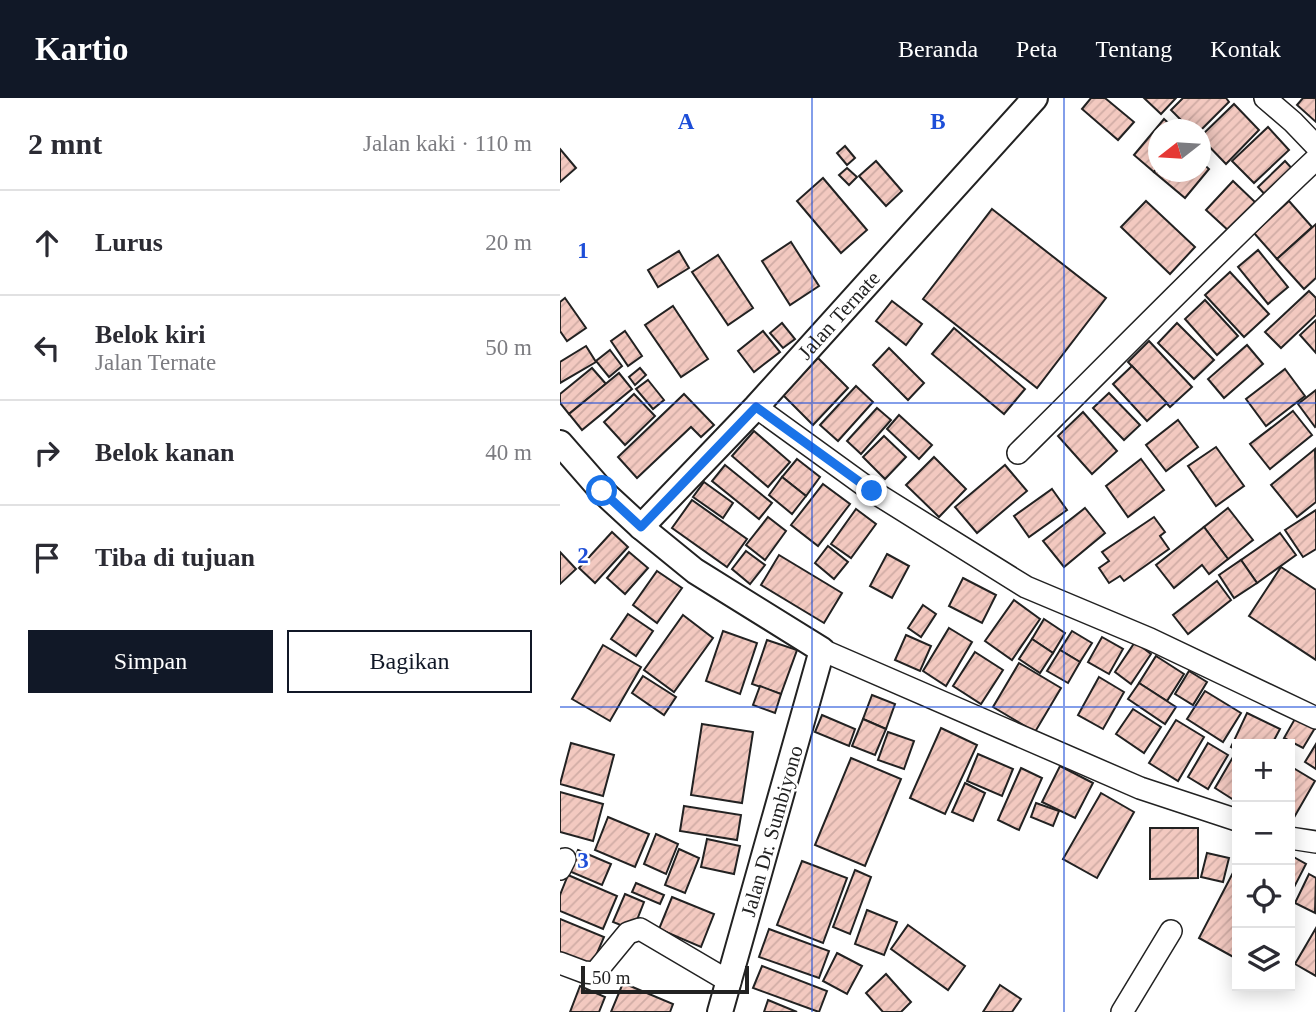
<!DOCTYPE html>
<html lang="id">
<head>
<meta charset="utf-8">
<style>
  :root { --surface:#fff; --page:#f7f7f7; --text:#2b2b33; --muted:#7c7c81; --line:#e1e1e2; --accent:#111827 }
  body { margin:0; font-family:Georgia,serif; background:var(--page); color:var(--text) }
  .controls { position:absolute; right:21px; bottom:21px; display:grid; overflow:hidden; border-radius:0px; box-shadow:0 4px 18px #0003 }
  .controls button { width:63px; height:63px; display:grid; place-items:center; padding:0; border:0; border-bottom:2px solid var(--line); background:var(--surface); color:var(--text); font:35px sans-serif }
  .compass { position:absolute; left:588px; top:21px; width:63px; height:63px; border-radius:50%; background:var(--surface); box-shadow:0 4px 18px #0003; rotate:253deg }
  .scale { position:absolute; left:21px; bottom:18px; width:168px; box-sizing:border-box; padding-left:7px; border:4px solid #222; border-top:0; font-size:19px; line-height:24px; white-space:nowrap; color:#222; -webkit-text-stroke:5px #fff; paint-order:stroke }
  .stop { position:absolute; width:21px; height:21px; margin:-16px; border:5px solid #1a73e8; border-radius:50%; background:#fff }
  .stop.end { background:#1a73e8; border-color:#fff; box-shadow:0 2px 7px #0008 }
  .list { margin:0; padding:0; list-style:none }
  h2 { display:flex; justify-content:space-between; align-items:center; height:91px; margin:0; padding:0 28px; font-size:30px }
  h2 small { font-size:23px; font-weight:400; color:var(--muted) }
  .list li { display:grid; grid-template-columns:46px 1fr auto; gap:21px; align-items:center; box-sizing:border-box; height:105px; padding:0 28px; border-top:2px solid var(--line) }
  .list b { display:block; font-size:26px; white-space:nowrap }
  .list p { margin:0; font-size:23px; white-space:nowrap; color:var(--muted) }
  .list em { font-size:23px; font-style:normal; color:var(--muted) }
  .actions { display:flex; gap:14px; padding:21px 28px }
  .actions a { flex:1; padding:16px 0; border:2px solid var(--accent); border-radius:0px; text-align:center; font-size:24px; color:var(--accent) }
  .actions .main { background:var(--accent); color:#fff }
  .icon { flex:none; width:38px; height:38px; fill:none; stroke:currentColor; stroke-width:2; stroke-linecap:round; stroke-linejoin:round }
  .map { position:relative; flex:none; width:756px; height:914px; overflow:hidden }
  header { display:flex; align-items:center; gap:42px; box-sizing:border-box; height:98px; padding:0 35px; background:var(--accent); color:#fff }
  header strong { font-size:33px }
  nav { display:flex; gap:38px; margin-inline-start:auto; font-size:24px }
  main { display:flex }
  aside { flex:1; background:var(--surface) }
  .map>svg:first-child { display:block }
</style>
</head>
<body>
<header>
<strong>Kartio</strong>
<nav><a>Beranda</a><a>Peta</a><a>Tentang</a><a>Kontak</a></nav>
</header>
<main>
<aside>
<h2>2 mnt<small>Jalan kaki · 110 m</small></h2>
<ul class="list">
<li><svg class="icon" aria-label="ahead" viewBox="0 0 24 24"><path d="M12 20V5M6 11l6-6 6 6"/></svg><div><b>Lurus</b></div><em>20 m</em></li>
<li><svg class="icon" aria-label="left" viewBox="0 0 24 24"><path d="M17 20v-9H6M10 6l-5 5 5 5"/></svg><div><b>Belok kiri</b><p>Jalan Ternate</p></div><em>50 m</em></li>
<li><svg class="icon" aria-label="right" viewBox="0 0 24 24"><path d="M7 20v-9h11M14 6l5 5-5 5"/></svg><div><b>Belok kanan</b></div><em>40 m</em></li>
<li><svg class="icon" aria-label="arrive" viewBox="0 0 24 24"><path d="M6 21V4h12l-3 4 3 4H6"/></svg><div><b>Tiba di tujuan</b></div></li>
</ul>
<div class="actions"><a class="main">Simpan</a><a>Bagikan</a></div>
</aside>
<div class="map">
<svg width="756" height="914" viewBox="0 0 756 914">
  <defs>
    <pattern id="building-hatch" width="6" height="6" patternUnits="userSpaceOnUse" patternTransform="scale(1.75)"><rect width="6" height="6" fill="#f3c9c0"/><path d="M-1 1l2-2M0 6l6-6M5 7l2-2" fill="none" stroke="#d0aca5"/></pattern>
  </defs>
  <rect width="100%" height="100%" fill="#fff"/>
  <g fill="url(#building-hatch)" stroke="#222" stroke-width="2">
    <path d="M 531,0 L 545,0 L 574,24 L 558,42 L 522,11 Z"/>
    <path d="M 584,0 L 616,0 L 601,16 Z"/>
    <path d="M 623,0 L 666,0 L 669,4 L 640,33 L 631,32 L 611,12 Z"/>
    <path d="M 743,0 L 756,0 L 756,24 L 737,7 Z"/>
    <path d="M 674,6 L 699,32 L 666,66 L 640,39 Z"/>
    <path d="M 604,21 L 616,32 L 598,32 L 598,69 L 594,74 L 574,57 Z"/>
    <path d="M 708,29 L 729,52 L 694,85 L 672,63 Z"/>
    <path d="M 285,48 L 295,60 L 287,67 L 277,55 Z"/>
    <path d="M 0,51 L 16,70 L 0,84 Z"/>
    <path d="M 316,63 L 342,93 L 326,108 L 299,78 Z"/>
    <path d="M 640,63 L 649,71 L 625,100 L 594,74 L 598,69 L 598,74 L 640,74 Z"/>
    <path d="M 725,63 L 736,75 L 709,101 L 698,89 Z"/>
    <path d="M 287,70 L 297,79 L 289,87 L 279,77 Z"/>
    <path d="M 263,80 L 307,132 L 281,155 L 237,103 Z"/>
    <path d="M 673,83 L 696,105 L 670,134 L 646,112 Z"/>
    <path d="M 586,103 L 635,149 L 610,176 L 561,129 Z"/>
    <path d="M 729,103 L 752,129 L 717,161 L 694,135 Z"/>
    <path d="M 432,111 L 546,200 L 477,290 L 363,201 Z"/>
    <path d="M 756,126 L 756,180 L 744,191 L 717,161 Z"/>
    <path d="M 231,144 L 259,188 L 230,207 L 202,163 Z"/>
    <path d="M 698,152 L 728,189 L 708,206 L 678,169 Z"/>
    <path d="M 119,153 L 129,170 L 98,189 L 88,172 Z"/>
    <path d="M 158,157 L 193,210 L 168,227 L 132,174 Z"/>
    <path d="M 670,174 L 709,216 L 684,239 L 645,197 Z"/>
    <path d="M 749,193 L 756,200 L 756,217 L 721,250 L 705,234 Z"/>
    <path d="M 5,200 L 26,230 L 7,243 L 0,233 L 0,204 Z"/>
    <path d="M 645,202 L 678,238 L 657,257 L 625,221 Z"/>
    <path d="M 332,203 L 362,226 L 346,247 L 316,223 Z"/>
    <path d="M 113,208 L 148,261 L 121,279 L 85,227 Z"/>
    <path d="M 756,222 L 756,255 L 740,237 Z"/>
    <path d="M 222,225 L 235,241 L 223,250 L 210,235 Z"/>
    <path d="M 617,225 L 654,262 L 634,281 L 598,245 Z"/>
    <path d="M 394,230 L 465,291 L 444,316 L 372,256 Z"/>
    <path d="M 65,233 L 82,258 L 68,268 L 51,243 Z"/>
    <path d="M 203,233 L 220,254 L 194,274 L 178,253 Z"/>
    <path d="M 589,243 L 632,289 L 610,309 L 568,264 Z"/>
    <path d="M 687,247 L 703,266 L 664,300 L 648,281 Z"/>
    <path d="M 26,248 L 36,264 L 0,285 L 0,264 Z"/>
    <path d="M 329,250 L 364,285 L 348,302 L 313,267 Z"/>
    <path d="M 50,252 L 62,268 L 49,279 L 36,263 Z"/>
    <path d="M 258,260 L 288,290 L 253,327 L 223,297 Z"/>
    <path d="M 572,268 L 607,305 L 587,323 L 553,286 Z"/>
    <path d="M 32,270 L 46,286 L 9,316 L 0,305 L 0,296 Z"/>
    <path d="M 80,270 L 86,277 L 75,287 L 69,279 Z"/>
    <path d="M 725,271 L 745,298 L 706,328 L 686,301 Z"/>
    <path d="M 59,275 L 72,291 L 22,332 L 9,316 Z"/>
    <path d="M 88,282 L 104,302 L 93,311 L 76,291 Z"/>
    <path d="M 296,288 L 313,304 L 278,343 L 260,327 Z"/>
    <path d="M 756,292 L 756,328 L 755,329 L 738,306 Z"/>
    <path d="M 549,295 L 580,327 L 564,342 L 533,310 Z"/>
    <path d="M 74,296 L 95,318 L 65,347 L 44,324 Z"/>
    <path d="M 124,296 L 154,327 L 141,339 L 131,329 L 77,380 L 58,359 Z"/>
    <path d="M 317,310 L 331,322 L 301,356 L 287,343 Z"/>
    <path d="M 733,313 L 752,337 L 710,371 L 690,346 Z"/>
    <path d="M 523,314 L 557,353 L 532,376 L 498,338 Z"/>
    <path d="M 339,317 L 372,347 L 359,361 L 327,331 Z"/>
    <path d="M 618,322 L 638,349 L 606,373 L 586,347 Z"/>
    <path d="M 194,333 L 230,364 L 208,389 L 172,358 Z"/>
    <path d="M 324,338 L 346,359 L 325,381 L 303,359 Z"/>
    <path d="M 656,349 L 684,388 L 656,408 L 628,368 Z"/>
    <path d="M 755,351 L 756,404 L 737,419 L 711,387 Z"/>
    <path d="M 374,359 L 406,391 L 379,419 L 346,387 Z"/>
    <path d="M 237,361 L 260,379 L 246,398 L 222,379 Z"/>
    <path d="M 581,361 L 604,392 L 568,419 L 546,388 Z"/>
    <path d="M 165,367 L 212,405 L 199,421 L 152,383 Z"/>
    <path d="M 445,367 L 467,393 L 417,435 L 395,409 Z"/>
    <path d="M 222,379 L 246,398 L 232,416 L 209,397 Z"/>
    <path d="M 144,384 L 173,405 L 163,420 L 133,399 Z"/>
    <path d="M 263,386 L 290,406 L 258,448 L 231,427 Z"/>
    <path d="M 492,391 L 507,412 L 469,439 L 454,418 Z"/>
    <path d="M 132,402 L 187,441 L 167,469 L 112,430 Z"/>
    <path d="M 525,410 L 545,435 L 504,469 L 483,443 Z"/>
    <path d="M 668,410 L 693,442 L 668,461 L 644,429 Z"/>
    <path d="M 296,411 L 316,426 L 291,460 L 271,446 Z"/>
    <path d="M 756,412 L 756,451 L 743,459 L 725,432 Z"/>
    <path d="M 208,419 L 226,433 L 205,462 L 186,447 Z"/>
    <path d="M 594,419 L 605,434 L 600,438 L 609,451 L 564,483 L 560,478 L 549,485 L 539,470 L 549,463 L 542,454 Z"/>
    <path d="M 644,429 L 668,461 L 649,476 L 642,467 L 614,490 L 596,467 Z"/>
    <path d="M 52,434 L 68,449 L 35,485 L 19,470 Z"/>
    <path d="M 720,435 L 736,457 L 697,485 L 681,462 Z"/>
    <path d="M 268,448 L 288,464 L 274,481 L 255,465 Z"/>
    <path d="M 186,453 L 205,467 L 190,486 L 172,471 Z"/>
    <path d="M 0,454 L 16,471 L 0,486 Z"/>
    <path d="M 69,454 L 88,470 L 65,496 L 47,480 Z"/>
    <path d="M 327,456 L 349,468 L 332,500 L 310,488 Z"/>
    <path d="M 219,457 L 282,495 L 264,525 L 201,487 Z"/>
    <path d="M 681,462 L 697,485 L 674,500 L 659,477 Z"/>
    <path d="M 721,469 L 756,492 L 756,562 L 689,518 Z"/>
    <path d="M 97,473 L 122,490 L 97,525 L 73,507 Z"/>
    <path d="M 403,480 L 436,497 L 422,525 L 389,508 Z"/>
    <path d="M 657,483 L 671,502 L 628,536 L 613,517 Z"/>
    <path d="M 454,502 L 480,521 L 452,562 L 425,543 Z"/>
    <path d="M 363,507 L 376,516 L 361,539 L 348,530 Z"/>
    <path d="M 68,516 L 93,533 L 76,558 L 51,541 Z"/>
    <path d="M 123,517 L 153,540 L 114,594 L 84,572 Z"/>
    <path d="M 484,521 L 505,535 L 493,555 L 472,541 Z"/>
    <path d="M 389,530 L 412,544 L 386,588 L 363,573 Z"/>
    <path d="M 163,533 L 197,545 L 180,596 L 146,583 Z"/>
    <path d="M 512,533 L 532,545 L 520,564 L 500,552 Z"/>
    <path d="M 346,537 L 371,548 L 360,573 L 335,562 Z"/>
    <path d="M 542,539 L 563,551 L 549,576 L 528,564 Z"/>
    <path d="M 472,541 L 493,555 L 480,575 L 459,561 Z"/>
    <path d="M 207,542 L 237,552 L 221,596 L 192,586 Z"/>
    <path d="M 575,544 L 591,556 L 571,586 L 555,574 Z"/>
    <path d="M 43,547 L 81,569 L 50,623 L 12,601 Z"/>
    <path d="M 500,552 L 520,564 L 508,585 L 487,573 Z"/>
    <path d="M 415,554 L 443,572 L 421,606 L 393,588 Z"/>
    <path d="M 596,558 L 624,576 L 607,603 L 579,585 Z"/>
    <path d="M 459,565 L 501,590 L 475,634 L 433,609 Z"/>
    <path d="M 629,573 L 647,584 L 633,607 L 615,596 Z"/>
    <path d="M 83,578 L 116,599 L 104,617 L 72,595 Z"/>
    <path d="M 539,579 L 564,594 L 543,631 L 518,617 Z"/>
    <path d="M 579,585 L 616,609 L 605,626 L 568,601 Z"/>
    <path d="M 200,588 L 221,596 L 215,615 L 193,607 Z"/>
    <path d="M 645,593 L 681,615 L 663,644 L 627,621 Z"/>
    <path d="M 312,597 L 335,606 L 326,631 L 303,621 Z"/>
    <path d="M 573,611 L 601,629 L 584,655 L 556,636 Z"/>
    <path d="M 687,615 L 720,631 L 712,646 L 677,646 L 677,652 L 671,649 Z"/>
    <path d="M 262,617 L 295,631 L 289,648 L 255,634 Z"/>
    <path d="M 736,619 L 755,630 L 743,650 L 724,640 Z"/>
    <path d="M 303,621 L 326,631 L 315,657 L 292,648 Z"/>
    <path d="M 616,622 L 644,639 L 618,683 L 589,665 Z"/>
    <path d="M 142,626 L 193,634 L 182,705 L 131,697 Z"/>
    <path d="M 381,630 L 417,647 L 385,716 L 350,700 Z"/>
    <path d="M 328,634 L 354,643 L 344,671 L 318,662 Z"/>
    <path d="M 11,645 L 54,657 L 43,698 L 0,686 Z"/>
    <path d="M 648,645 L 668,657 L 648,691 L 628,679 Z"/>
    <path d="M 756,646 L 756,671 L 745,664 Z"/>
    <path d="M 418,656 L 453,671 L 442,698 L 407,683 Z"/>
    <path d="M 673,659 L 677,661 L 677,704 L 655,690 Z"/>
    <path d="M 291,660 L 341,681 L 305,768 L 255,747 Z"/>
    <path d="M 500,668 L 533,685 L 515,720 L 482,704 Z"/>
    <path d="M 730,668 L 755,683 L 732,723 L 730,722 Z"/>
    <path d="M 461,670 L 482,680 L 459,732 L 438,722 Z"/>
    <path d="M 405,685 L 425,695 L 413,723 L 392,714 Z"/>
    <path d="M 0,694 L 43,706 L 33,743 L 0,734 Z"/>
    <path d="M 541,695 L 574,714 L 537,780 L 503,761 Z"/>
    <path d="M 476,705 L 499,713 L 493,728 L 471,719 Z"/>
    <path d="M 124,708 L 181,717 L 177,742 L 120,733 Z"/>
    <path d="M 48,719 L 89,736 L 75,769 L 35,752 Z"/>
    <path d="M 590,730 L 638,730 L 638,780 L 590,781 Z"/>
    <path d="M 96,736 L 118,746 L 106,776 L 84,766 Z"/>
    <path d="M 147,741 L 180,748 L 174,776 L 141,769 Z"/>
    <path d="M 119,751 L 139,760 L 125,795 L 105,787 Z"/>
    <path d="M 18,752 L 51,766 L 42,787 L 9,773 Z"/>
    <path d="M 647,755 L 669,760 L 663,784 L 641,779 Z"/>
    <path d="M 730,757 L 746,766 L 730,797 Z"/>
    <path d="M 242,763 L 287,780 L 263,845 L 217,827 Z"/>
    <path d="M 677,767 L 677,861 L 639,840 Z"/>
    <path d="M 295,772 L 311,779 L 290,836 L 273,829 Z"/>
    <path d="M 749,776 L 756,780 L 755,815 L 735,805 Z"/>
    <path d="M 8,777 L 57,798 L 43,831 L 0,813 L 0,797 Z"/>
    <path d="M 76,785 L 104,797 L 100,806 L 72,794 Z"/>
    <path d="M 65,796 L 84,804 L 73,832 L 53,824 Z"/>
    <path d="M 112,799 L 154,816 L 141,849 L 99,831 Z"/>
    <path d="M 307,812 L 337,824 L 324,857 L 295,846 Z"/>
    <path d="M 0,821 L 44,839 L 32,867 L 0,854 Z"/>
    <path d="M 348,827 L 405,868 L 388,892 L 331,851 Z"/>
    <path d="M 756,830 L 756,878 L 735,866 Z"/>
    <path d="M 209,831 L 269,853 L 259,880 L 199,859 Z"/>
    <path d="M 277,855 L 302,868 L 287,896 L 263,883 Z"/>
    <path d="M 202,868 L 267,893 L 259,914 L 193,890 Z"/>
    <path d="M 326,876 L 351,904 L 341,914 L 323,914 L 306,895 Z"/>
    <path d="M 63,885 L 113,906 L 110,914 L 51,914 Z"/>
    <path d="M 440,887 L 461,901 L 452,914 L 423,914 Z"/>
    <path d="M 20,888 L 45,899 L 39,914 L 10,914 Z"/>
    <path d="M 208,902 L 237,914 L 204,914 Z"/>
  </g>
  <g fill="none" stroke-linecap="round" stroke-linejoin="round">
    <g stroke="#222" stroke-width="24">
      <g id="minor">
        <path d="M 705,0 L 733,24 L 756,48"/>
        <path d="M 196,309 L 312,393 L 466,489 L 590,541 L 756,620"/>
        <path d="M 458,355 C 557,257 654,157 756,61"/>
        <path d="M 262,552 L 580,690 L 677,722"/>
        <path d="M 730,740 L 756,744"/>
        <path d="M 0,771 L 5,761"/>
        <path d="M 0,865 L 24,874 L 35,875 L 68,835 L 80,831 L 170,884"/>
        <path d="M 562,914 L 611,833"/>
      </g>
    </g>
    <g stroke="#222" stroke-width="28">
      <g id="tertiary">
        <path d="M 0,345 L 42,393 L 81,429 L 135,473 L 262,552 L 160,914"/>
        <path id="s1" d="M 81,429 L 196,309 L 475,0"/>
      </g>
    </g>
    <use href="#minor" stroke="#fff" stroke-width="21"/>
    <use href="#tertiary" stroke="#fff" stroke-width="24"/>
  </g>
  <g fill="none" stroke-linecap="round" stroke-linejoin="round">
    <path stroke="#1a73e8" stroke-width="9" d="M 42,393 L 81,429 L 196,309 L 312,393"/>
  </g>
  <path fill="none" stroke="#1d4ed8" stroke-width="2" stroke-opacity="0.55" d="M 252,0 L 252,914M 504,0 L 504,914M 0,305 L 756,305M 0,609 L 756,609"/>
  <g text-anchor="middle" dominant-baseline="central" stroke-width="5" stroke-linejoin="round" paint-order="stroke">
    <g font-size="21" fill="#222" stroke="#fff">
      <text stroke="none"><textPath href="#s1" startOffset="290">Jalan Ternate</textPath></text>
      <text transform="translate(212 733) rotate(-74)">Jalan Dr. Sumbiyono</text>
    </g>
  </g>
  <g font-size="23" text-anchor="middle" font-weight="bold" fill="#1d4ed8" stroke="#fff" stroke-width="5" stroke-linejoin="round" paint-order="stroke">
    <text x="126" y="31">A</text>
    <text x="378" y="31">B</text>
    <text x="23" y="160">1</text>
    <text x="23" y="465">2</text>
    <text x="23" y="770">3</text>
  </g>
</svg>
<div class="controls">
<button>+</button>
<button>−</button>
<button><svg class="icon" aria-label="locate" viewBox="0 0 24 24"><circle cx="12" cy="12" r="6"/><path d="M12 2v4M12 18v4M2 12h4M18 12h4"/></svg></button>
<button><svg class="icon" aria-label="layers" viewBox="0 0 24 24"><path d="M12 4l9 5-9 5-9-5zM3 14l9 5 9-5"/></svg></button>
</div>
<svg class="compass" viewBox="-18 -18 36 36"><path d="M0-13l5 13h-10z" fill="#e53935"/><path d="M0 13l5-13h-10z" fill="#7c7c81"/></svg>
<div class="scale">50 m</div>
<div class="stop" style="left:42px;top:393px"></div>
<div class="stop end" style="left:312px;top:393px"></div>
</div>
</main>
</body>
</html>
